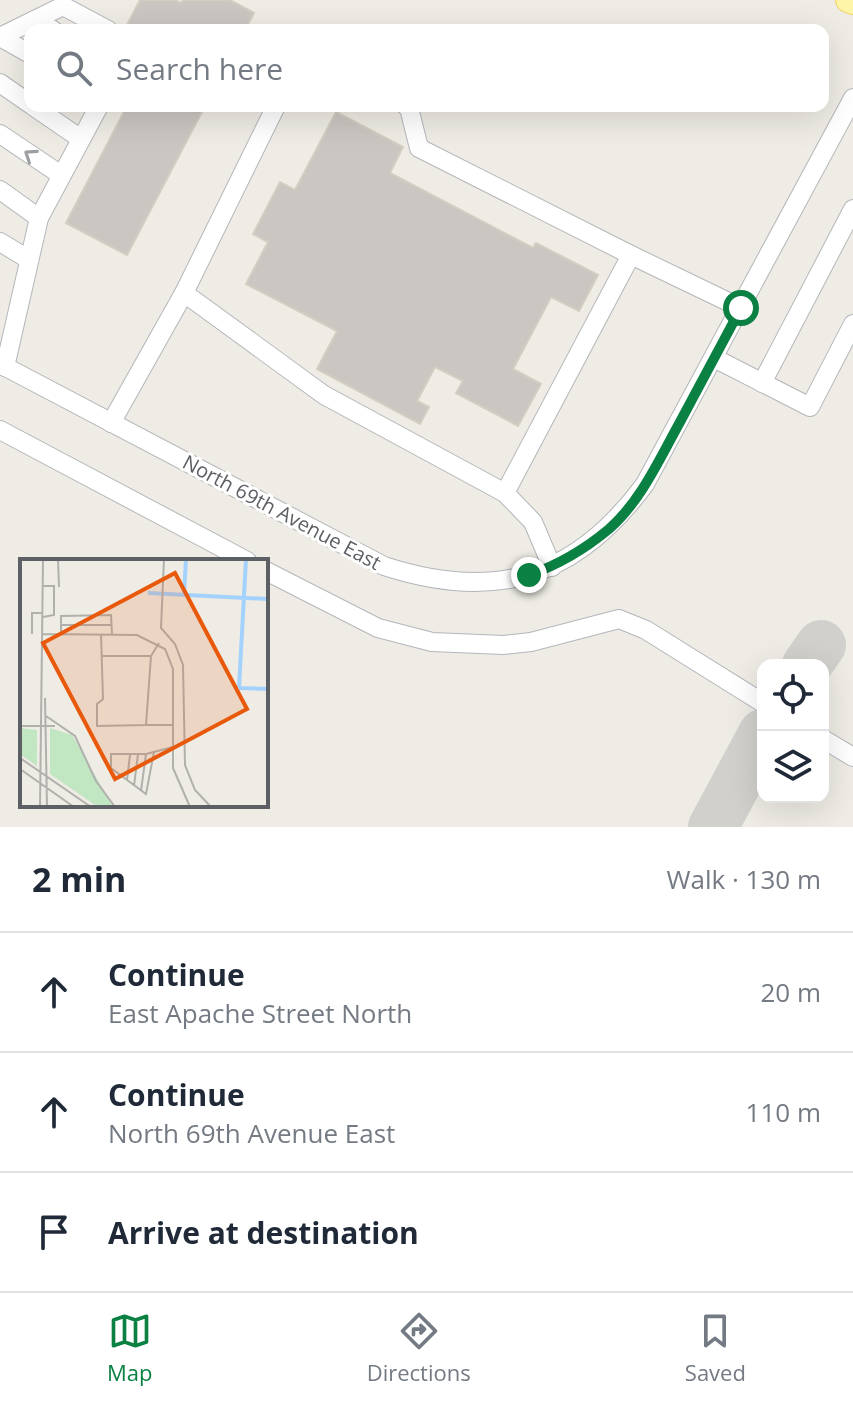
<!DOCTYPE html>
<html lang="en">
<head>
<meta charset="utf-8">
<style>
  :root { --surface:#fff; --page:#f6f6f7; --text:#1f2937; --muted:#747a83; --line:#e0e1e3; --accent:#0b8043 }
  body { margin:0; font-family:"Open Sans",sans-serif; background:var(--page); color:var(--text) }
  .controls { position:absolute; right:24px; bottom:24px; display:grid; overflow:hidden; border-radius:16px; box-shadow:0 8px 32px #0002 }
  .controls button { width:72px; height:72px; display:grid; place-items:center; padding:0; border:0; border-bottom:2px solid var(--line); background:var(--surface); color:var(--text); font:40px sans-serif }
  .stop { position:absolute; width:24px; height:24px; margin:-18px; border:6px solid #0b8043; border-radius:50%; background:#fff }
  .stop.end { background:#0b8043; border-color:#fff; box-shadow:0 2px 8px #0008 }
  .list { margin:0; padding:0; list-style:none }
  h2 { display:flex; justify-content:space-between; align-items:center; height:104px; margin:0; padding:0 32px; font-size:34px }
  h2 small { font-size:26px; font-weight:400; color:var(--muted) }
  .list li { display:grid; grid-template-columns:52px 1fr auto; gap:24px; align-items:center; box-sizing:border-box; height:120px; padding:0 32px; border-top:2px solid var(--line) }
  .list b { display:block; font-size:30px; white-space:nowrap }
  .list p { margin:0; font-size:26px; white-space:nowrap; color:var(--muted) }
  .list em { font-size:26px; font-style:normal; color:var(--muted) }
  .icon { flex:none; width:44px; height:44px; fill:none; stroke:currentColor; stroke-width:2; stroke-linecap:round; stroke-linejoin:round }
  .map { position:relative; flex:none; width:853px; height:827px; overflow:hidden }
  .search { position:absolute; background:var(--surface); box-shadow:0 8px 32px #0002; left:24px; right:24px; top:24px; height:88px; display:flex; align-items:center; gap:20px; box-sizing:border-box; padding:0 28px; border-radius:16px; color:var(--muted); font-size:30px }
  .sheet { height:464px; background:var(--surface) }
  nav { display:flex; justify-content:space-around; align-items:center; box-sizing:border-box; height:112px; border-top:2px solid var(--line); background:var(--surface); font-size:22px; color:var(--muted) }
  nav a { display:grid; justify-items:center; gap:4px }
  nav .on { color:var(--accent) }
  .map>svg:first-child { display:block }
</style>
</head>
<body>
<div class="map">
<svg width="853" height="827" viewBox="0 0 853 827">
  <rect width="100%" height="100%" fill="#eeece4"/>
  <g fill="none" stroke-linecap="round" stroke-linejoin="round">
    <g stroke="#d1d0cc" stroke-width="50">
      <path d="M 807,665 L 821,645"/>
      <path d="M 713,827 L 763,734"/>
    </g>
  </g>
  <g fill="#cac6c1" stroke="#d3cec2" stroke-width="2">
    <path d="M 140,0 L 175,0 L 181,3 L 183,0 L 230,0 L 254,13 L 245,30 L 132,30 L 126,27 Z"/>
    <path d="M 127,106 L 205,106 L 127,255 L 66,223 Z"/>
    <path d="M 336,112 L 403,147 L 390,173 L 533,248 L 536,243 L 598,275 L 579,311 L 551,297 L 513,369 L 541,384 L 518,426 L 456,393 L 463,381 L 435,367 L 417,401 L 429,407 L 420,424 L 317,369 L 337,331 L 246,284 L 268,242 L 253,234 L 280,182 L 295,190 Z"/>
  </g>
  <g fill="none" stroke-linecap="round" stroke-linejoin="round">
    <g stroke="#b4b6bb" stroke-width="20">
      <g id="minor">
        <path d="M 35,20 L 53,30"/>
        <path d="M 0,37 L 63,6 L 108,30"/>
        <path d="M 0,37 L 30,54"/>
        <path d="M 0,83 L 30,104"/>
        <path d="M 33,106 L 81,139"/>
        <path d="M 276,106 L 184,293 L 324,395 L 505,493 L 533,522 L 552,567"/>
        <path d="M 406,106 L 409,108 L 419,148 L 631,255 L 741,308"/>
        <path d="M 0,134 L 61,175"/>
        <path d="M 0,190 L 39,218"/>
        <path d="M 0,242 L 28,259"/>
        <path d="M 714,358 L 810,407 L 853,324"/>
        <path d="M 0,364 L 384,566 C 495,602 575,579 645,484 L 853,98"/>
        <path d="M 5,367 L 39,218 L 99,106"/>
        <path d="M 762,383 L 853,209"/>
        <path d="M 111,423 L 184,293"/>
        <path d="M 0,430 L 247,561"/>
        <path d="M 505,493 L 631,255"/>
        <path d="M 266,571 L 378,628 L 432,642 L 503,645 L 531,642 L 619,619 L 646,630 L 763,703"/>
        <path d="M 823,739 L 853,757"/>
      </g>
    </g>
    <g stroke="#f0cf5b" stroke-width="26">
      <path id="major" d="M 848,0 L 853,2"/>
    </g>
    <use href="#minor" stroke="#fff" stroke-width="18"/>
    <use href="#major" stroke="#fef5a9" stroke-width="24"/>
  </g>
  <defs><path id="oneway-chevron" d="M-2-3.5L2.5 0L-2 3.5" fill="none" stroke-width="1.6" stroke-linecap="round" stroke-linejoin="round" transform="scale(2)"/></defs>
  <use stroke="#9d9fa2" href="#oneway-chevron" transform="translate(30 155) rotate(-146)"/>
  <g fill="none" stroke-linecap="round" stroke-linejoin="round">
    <path stroke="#0b8043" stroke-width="10" d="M 529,575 C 558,565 585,549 609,529 C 641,501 660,458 680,422 C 700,384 721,346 741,308"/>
  </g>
  <g text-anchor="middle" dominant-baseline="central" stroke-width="6" stroke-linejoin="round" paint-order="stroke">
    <g font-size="20" fill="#5c5f64" stroke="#fff">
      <text transform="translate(282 512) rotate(28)">North 69th Avenue East</text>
    </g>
  </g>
  <g transform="translate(20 559)">
    <rect width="248" height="248" fill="#eeece4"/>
    <path d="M 0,169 L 17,171 L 17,207 L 0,195 ZM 30,169 L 52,176 L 93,248 L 78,248 L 30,215 Z" fill="#c0e6c2"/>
    <path fill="none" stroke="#a4d2fe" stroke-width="4" d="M 128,34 L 248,40M 164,36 L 166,0M 219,129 L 248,130M 219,129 L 226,0"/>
    <path fill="none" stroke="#b0b0ad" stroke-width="2" d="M 38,0 L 39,28M 144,0 L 141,69 L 155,85 L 163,106 L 165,206 L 175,231 L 191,248M 23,58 L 34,56 L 34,27 L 23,27M 41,66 L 91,66M 12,75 L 12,54 L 23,54M 23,75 L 117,76 L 145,90 L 153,110 L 153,209 L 170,248M 41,75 L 41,57 L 91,56 L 92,75M 81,75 L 83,140 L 77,145 L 77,167 L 126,166 L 131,97 L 139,84M 82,97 L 131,97M 25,139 L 27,248M 26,157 L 55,177 L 76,222 L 95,248M 126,166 L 153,166M 0,167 L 35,167M 134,193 L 126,235 L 91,209 L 91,195 L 126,195 L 153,188M 0,199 L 71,248M 0,210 L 54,248M 107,221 L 110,196M 114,227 L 118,195M 121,232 L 126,195M 20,248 L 23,0"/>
    <path fill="#e8590c" fill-opacity="0.15" stroke="#e8590c" stroke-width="4" d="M 155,14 L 227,150 L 95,220 L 23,84 Z"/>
    <rect width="248" height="248" fill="none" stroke="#5c5f64" stroke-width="4"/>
  </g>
</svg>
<div class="controls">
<button><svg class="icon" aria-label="locate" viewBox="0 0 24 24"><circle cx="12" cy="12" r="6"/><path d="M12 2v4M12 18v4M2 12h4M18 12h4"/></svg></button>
<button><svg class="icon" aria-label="layers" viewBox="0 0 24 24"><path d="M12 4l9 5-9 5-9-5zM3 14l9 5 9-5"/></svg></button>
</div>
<div class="stop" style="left:741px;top:308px"></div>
<div class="stop end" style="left:529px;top:575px"></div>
<div class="search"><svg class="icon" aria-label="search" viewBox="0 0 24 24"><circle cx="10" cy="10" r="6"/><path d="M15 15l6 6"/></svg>Search here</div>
</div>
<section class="sheet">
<h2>2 min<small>Walk · 130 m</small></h2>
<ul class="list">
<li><svg class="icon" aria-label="ahead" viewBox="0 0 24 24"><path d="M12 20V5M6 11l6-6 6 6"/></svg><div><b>Continue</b><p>East Apache Street North</p></div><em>20 m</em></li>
<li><svg class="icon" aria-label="ahead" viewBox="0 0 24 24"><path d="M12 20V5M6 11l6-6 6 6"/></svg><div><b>Continue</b><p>North 69th Avenue East</p></div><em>110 m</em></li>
<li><svg class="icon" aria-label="arrive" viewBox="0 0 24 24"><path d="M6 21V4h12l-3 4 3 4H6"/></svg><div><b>Arrive at destination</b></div></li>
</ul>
</section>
<nav>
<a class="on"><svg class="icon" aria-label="map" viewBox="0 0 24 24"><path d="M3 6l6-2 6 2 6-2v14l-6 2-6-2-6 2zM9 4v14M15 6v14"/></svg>Map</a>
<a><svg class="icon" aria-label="directions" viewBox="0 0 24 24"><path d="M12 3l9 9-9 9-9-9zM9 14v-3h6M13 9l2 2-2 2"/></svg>Directions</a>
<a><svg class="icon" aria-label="saved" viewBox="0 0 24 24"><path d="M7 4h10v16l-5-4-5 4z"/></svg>Saved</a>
</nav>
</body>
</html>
